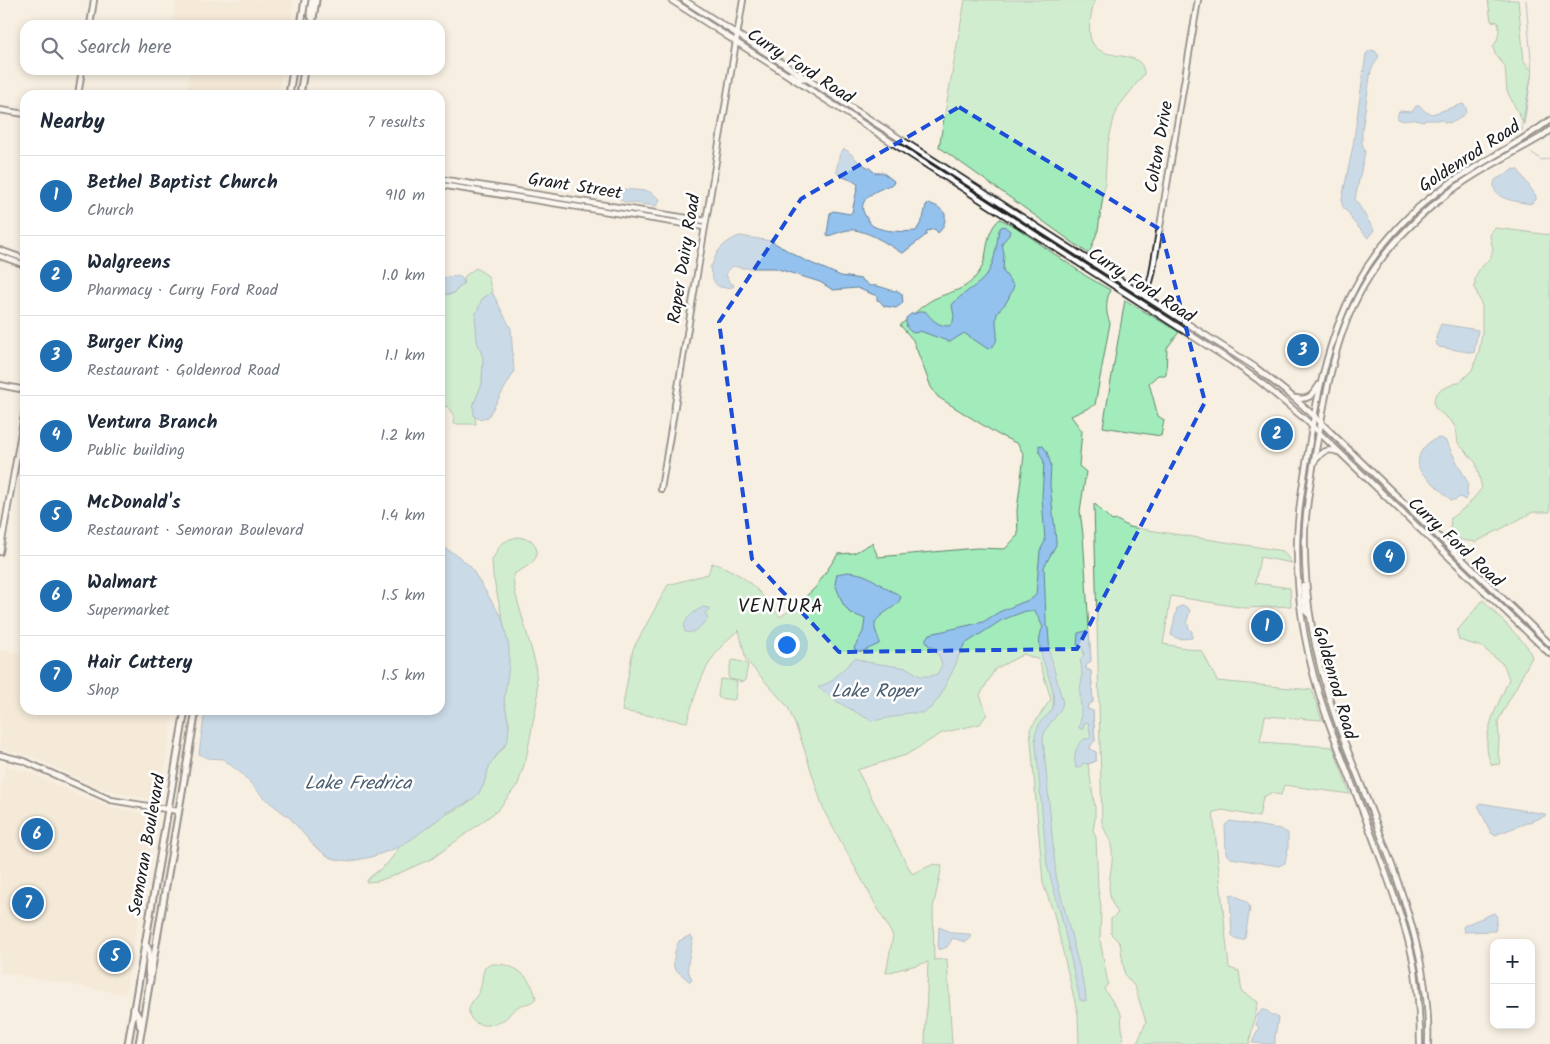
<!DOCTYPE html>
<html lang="en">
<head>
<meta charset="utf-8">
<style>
  :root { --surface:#fff; --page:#f2f2f3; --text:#1f2937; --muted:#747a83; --line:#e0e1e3; --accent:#1f6fb2 }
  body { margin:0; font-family:Kalam,sans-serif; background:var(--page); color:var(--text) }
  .controls { position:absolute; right:15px; bottom:15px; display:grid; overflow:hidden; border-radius:10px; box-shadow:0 2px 8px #0003 }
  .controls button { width:45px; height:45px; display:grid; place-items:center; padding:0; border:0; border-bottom:1px solid var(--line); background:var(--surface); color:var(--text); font:25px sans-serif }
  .you { position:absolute; left:786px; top:644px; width:18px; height:18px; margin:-12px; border:4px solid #fff; border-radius:50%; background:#1a73e8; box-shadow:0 0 0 8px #1a73e833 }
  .badge { display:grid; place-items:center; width:32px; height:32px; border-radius:50%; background:var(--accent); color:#fff; font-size:16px; font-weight:700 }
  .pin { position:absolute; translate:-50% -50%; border:2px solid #fff; box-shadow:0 1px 5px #0006 }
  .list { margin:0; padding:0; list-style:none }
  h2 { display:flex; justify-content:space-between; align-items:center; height:65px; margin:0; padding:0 20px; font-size:21px }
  h2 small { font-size:16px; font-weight:400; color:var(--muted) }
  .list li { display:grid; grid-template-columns:32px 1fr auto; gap:15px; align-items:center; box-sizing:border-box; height:80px; padding:0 20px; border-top:1px solid var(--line) }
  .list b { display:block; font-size:19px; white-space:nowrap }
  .list p { margin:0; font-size:16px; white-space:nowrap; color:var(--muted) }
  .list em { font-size:16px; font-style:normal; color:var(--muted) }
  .icon { flex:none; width:28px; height:28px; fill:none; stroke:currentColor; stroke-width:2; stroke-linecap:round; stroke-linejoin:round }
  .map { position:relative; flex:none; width:1550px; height:1044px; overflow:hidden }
  .search { position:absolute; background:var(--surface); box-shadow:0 2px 8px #0003; left:20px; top:20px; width:425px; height:55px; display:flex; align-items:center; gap:12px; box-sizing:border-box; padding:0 18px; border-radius:15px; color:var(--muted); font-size:19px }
  .panel { position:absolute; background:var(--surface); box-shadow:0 2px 8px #0003; left:20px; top:90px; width:425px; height:625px; border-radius:15px }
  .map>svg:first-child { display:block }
</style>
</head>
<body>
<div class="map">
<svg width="1550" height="1044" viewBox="0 0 1550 1044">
  <rect width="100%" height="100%" fill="#f7efe1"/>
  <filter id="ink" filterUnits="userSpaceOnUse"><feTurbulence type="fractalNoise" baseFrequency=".02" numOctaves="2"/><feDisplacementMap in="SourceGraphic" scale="10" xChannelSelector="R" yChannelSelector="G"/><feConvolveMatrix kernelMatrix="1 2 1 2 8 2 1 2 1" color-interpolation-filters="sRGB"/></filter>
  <g filter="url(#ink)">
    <g fill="#f2e4cc">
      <path d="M 176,0 L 294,0 L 290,25 L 172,25 Z"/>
      <path d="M 191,70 L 282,70 L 278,95 L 186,95 Z"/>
      <path d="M 0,650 L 25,654 L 25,710 L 174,710 L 159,801 L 128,795 L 99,788 L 34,757 L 0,749 Z"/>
      <path d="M 5,766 L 33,774 L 92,801 L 109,807 L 155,816 L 125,994 L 0,972 L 0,805 L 1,797 L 0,794 Z"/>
    </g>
    <g fill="#a2ecbb" stroke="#5f846c">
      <path d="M 965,0 L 1095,0 C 1069,82 1143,37 1144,74 L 1119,106 L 1114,118 L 1107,148 L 1105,183 L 1098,230 L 1089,254 L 939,147 Z"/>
      <path d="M 1488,0 L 1518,0 L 1524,61 L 1532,71 L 1524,124 L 1507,91 L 1505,66 L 1495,54 L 1493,47 C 1499,39 1500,31 1498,22 L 1491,21 Z"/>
      <path d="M 1000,219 L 1016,227 L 1086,276 L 1110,290 C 1106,301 1105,312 1110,323 L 1095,405 L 1071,416 L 1082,431 L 1079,466 L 1086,472 L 1080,511 L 1083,535 L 1091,661 L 1086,666 L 1086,669 L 1091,671 L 1093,702 L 1088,705 L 1087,709 L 1093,711 L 1095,741 L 1091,745 L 1090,749 L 1096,752 L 1096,761 L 1088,764 L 1095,808 L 1095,819 L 1093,830 L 1096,838 L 1098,889 L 1101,906 L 1100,940 L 1108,984 L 1104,989 L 1121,1014 L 1123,1044 L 1079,1044 L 1078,1014 L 1075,1002 L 1054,914 L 1043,883 L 1030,729 L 1051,699 L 1039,660 L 1024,654 L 995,669 L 980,695 L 987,714 L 980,724 L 942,733 L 906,755 L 857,770 L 912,874 L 934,864 L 942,866 L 933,908 L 934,960 L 947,959 L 952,1044 L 925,1044 L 928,962 L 886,973 L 893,936 L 824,811 L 802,742 L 788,707 L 746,660 L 739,630 C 706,655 698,685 687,722 L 622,711 L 633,649 L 668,585 L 708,574 L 712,563 C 745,573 759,590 780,617 L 792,609 L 815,588 L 838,554 L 854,553 L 872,543 L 878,557 L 977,548 L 1005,549 L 1018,535 L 1017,510 L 1024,455 L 1018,444 L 997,434 L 938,397 L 931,387 L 913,340 L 900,325 C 911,317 922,305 934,299 C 951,291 965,291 977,275 C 991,258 982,234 1000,219 Z"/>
      <path d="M 1495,228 L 1550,235 L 1550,512 L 1533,512 L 1476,542 L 1462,540 L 1455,536 L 1450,528 L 1451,518 L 1468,505 L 1482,488 L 1476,463 L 1458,443 L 1456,429 L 1452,422 L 1435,408 L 1434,403 L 1435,396 L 1440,390 L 1461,381 L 1472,370 L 1479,352 L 1482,334 L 1482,306 L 1475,288 L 1475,279 L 1479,270 L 1491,257 L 1493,249 L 1490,236 L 1492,231 Z"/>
      <path d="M 476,268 L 488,276 L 492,292 L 482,299 L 476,332 L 483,358 L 482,384 L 473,406 L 476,424 L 453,424 L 454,416 L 448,407 L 440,405 L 440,294 L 453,294 L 463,284 L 465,276 Z"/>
      <path d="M 1125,300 L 1179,332 L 1167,348 L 1166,375 L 1158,375 L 1149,383 L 1158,416 L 1164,420 L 1161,436 L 1103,427 Z"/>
      <path d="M 1094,503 L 1112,521 L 1117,520 L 1129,527 L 1283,551 L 1292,563 L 1260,557 L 1255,583 L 1290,588 L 1291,606 L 1245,608 L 1171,596 L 1163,644 L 1202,651 L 1217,681 L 1312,690 L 1322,720 L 1265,716 L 1260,742 L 1333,747 L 1350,794 L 1284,785 L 1281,795 L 1271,793 L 1263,797 L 1259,817 L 1223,810 L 1213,812 L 1229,968 L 1239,971 L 1242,992 L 1258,1002 L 1249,1044 L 1137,1044 L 1146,1022 L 1135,987 L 1125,975 L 1120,943 L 1111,934 L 1111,919 L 1118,913 C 1116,909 1112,904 1111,899 C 1105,881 1116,863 1111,845 C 1110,838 1104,830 1102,823 Z"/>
      <path d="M 518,537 L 531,540 C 546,557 529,566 515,573 L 513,578 L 515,592 L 535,662 L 538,696 L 526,759 L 518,784 L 498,810 L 433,858 L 395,875 L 378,881 L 366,882 L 369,878 L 388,863 L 401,845 L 441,817 L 465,805 L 478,794 L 483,786 L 490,764 L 505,746 L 509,725 L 504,701 L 505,630 L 493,576 L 492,560 L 501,544 L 510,539 Z"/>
      <path d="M 1483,600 L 1527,646 L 1532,657 L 1498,721 L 1499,740 L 1498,753 L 1500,764 L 1492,765 C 1477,739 1499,704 1509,679 L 1504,665 L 1482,647 L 1459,640 L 1457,631 Z"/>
      <path d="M 733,660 L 746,663 L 748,665 L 745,680 L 743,682 L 730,679 L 728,677 L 731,662 Z"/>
      <path d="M 722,679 L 736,681 L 737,683 L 735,699 L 733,700 L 719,698 L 718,696 L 720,680 Z"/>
      <path d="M 492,964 C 515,963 531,976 536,998 C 531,1005 522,1003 516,1008 C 510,1012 508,1018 502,1021 C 492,1027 472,1028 469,1013 C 468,1005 475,999 479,992 C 483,984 481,974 486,966 Z"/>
    </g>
    <g fill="#94c2ee" stroke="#64809a">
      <path d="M 1370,50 L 1375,51 L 1379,56 L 1371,70 L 1362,130 L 1362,143 L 1365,152 L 1355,199 L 1374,230 L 1368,238 L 1352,220 L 1349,213 L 1345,210 L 1342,205 L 1342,199 L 1353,146 L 1366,54 Z"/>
      <path d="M 1463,104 L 1466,107 L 1466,112 C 1461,119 1449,127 1442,120 L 1425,120 L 1424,122 C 1422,122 1419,121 1416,120 C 1409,119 1404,123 1397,118 L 1399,111 L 1412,112 L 1416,106 L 1420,106 L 1426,112 L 1432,114 Z"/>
      <path d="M 844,149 C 851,152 851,155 857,160 C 862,165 870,167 875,173 L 882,172 L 894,181 L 893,184 C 880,189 853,198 866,217 C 868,220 870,224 873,226 C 884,232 904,232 916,231 L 923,219 L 926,205 C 932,202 941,208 945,214 C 946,221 943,229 938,233 L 935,229 L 927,231 L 926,235 L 903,253 L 900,252 C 888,244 864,228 848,230 C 842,231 835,234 828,236 L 827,234 L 830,213 L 833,211 L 850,214 L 852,212 L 858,185 C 853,178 840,179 836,171 L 840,153 Z"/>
      <path d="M 1514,169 L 1518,170 L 1536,196 L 1536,200 L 1530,204 C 1517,201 1488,200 1495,180 Z"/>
      <path d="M 620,189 L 648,191 L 660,199 L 657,206 L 624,202 L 618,198 Z"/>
      <path d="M 1004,226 L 1010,231 L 1009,235 L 1002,243 L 1004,254 L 1003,271 L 1014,286 C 1011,292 1009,299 1005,304 C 1002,308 999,309 997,314 C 993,327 1004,342 988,349 L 964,333 L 950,342 L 920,331 L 915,333 C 906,331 906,325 906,318 L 911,314 C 916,314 920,311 925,311 C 932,319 937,326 949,326 L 953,322 L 954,316 L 952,305 C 962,293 973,289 983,279 C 995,267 996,247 999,230 L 1001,227 Z"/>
      <path d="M 740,236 L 771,241 L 804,260 L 841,276 L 861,279 L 870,286 C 879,284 888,291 898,291 L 902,294 L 903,303 L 896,308 L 884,306 L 880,301 L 877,300 L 877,296 L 857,288 L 833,290 L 820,282 L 775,268 L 742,268 L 733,266 L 728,270 L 726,274 L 729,282 L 734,285 L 733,287 C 719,289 715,287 712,275 C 711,272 710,270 710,267 C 714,263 714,258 717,253 C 721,246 732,238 740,236 Z"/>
      <path d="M 456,276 C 462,277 464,279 463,284 L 452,294 L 440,294 L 440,278 Z"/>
      <path d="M 492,292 L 511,329 L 514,372 L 488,417 L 479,419 L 474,416 L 473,406 L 482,384 L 483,358 L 477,341 L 475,316 L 482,299 Z"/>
      <path d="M 1441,324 L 1478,330 L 1474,353 L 1439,347 L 1436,344 L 1437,334 Z"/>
      <path d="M 1440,438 L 1445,440 L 1448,445 L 1468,483 L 1467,491 L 1468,496 L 1465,500 L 1460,497 L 1455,500 L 1451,500 L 1421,472 C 1413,458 1425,440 1440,438 Z"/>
      <path d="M 1039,445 L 1043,446 L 1047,452 L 1051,465 L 1050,485 L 1056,540 L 1056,545 L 1044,567 L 1046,621 L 1046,626 L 1048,628 L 1050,654 L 1063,703 C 1060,716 1045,724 1043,738 L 1056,876 L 1085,989 L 1086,1001 L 1080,1000 L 1061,915 L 1047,865 L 1035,735 C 1036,732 1038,728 1039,724 C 1043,718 1052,713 1053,706 C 1058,680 1030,652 1043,627 L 1035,611 L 1026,611 L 1002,620 L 965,644 L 960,652 L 956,664 L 939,698 L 931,708 L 923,713 L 906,713 L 899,716 L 872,721 L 836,701 L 818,687 L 830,682 L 855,658 L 867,662 L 907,668 L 920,676 L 931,676 L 937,674 L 942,665 L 940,658 L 933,647 L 929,646 L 926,641 L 926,638 L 930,634 L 983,622 L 999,612 L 1033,598 L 1036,594 L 1040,551 L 1045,541 L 1042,497 L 1044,462 L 1039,451 Z"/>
      <path d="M 440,545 L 458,556 L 470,566 L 502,618 L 509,647 L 509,666 L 504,701 L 509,725 L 508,740 L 490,764 L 483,786 L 478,794 L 472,800 L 448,812 L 412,839 L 394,849 L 371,857 L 352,861 L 339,860 L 329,857 L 314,846 L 290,818 L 264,798 L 241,773 L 223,759 L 207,758 L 199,754 L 205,710 L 440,710 Z"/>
      <path d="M 847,572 C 865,573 871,578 884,587 C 889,591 897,592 901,597 C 897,610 878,612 875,624 C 874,632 880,637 879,644 L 861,652 L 856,651 L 854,648 L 863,632 L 865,619 L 849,612 L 843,604 L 835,584 L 837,574 Z"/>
      <path d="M 1181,606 L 1185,606 L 1190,610 L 1187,621 L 1189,629 L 1192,631 L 1192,638 L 1179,639 L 1171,635 L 1177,608 Z"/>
      <path d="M 703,607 L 709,608 L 709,610 L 705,613 L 708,619 C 701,625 695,635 685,632 C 681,620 694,612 703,607 Z"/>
      <path d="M 1086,631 L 1089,632 L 1091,661 L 1086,666 L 1086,669 L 1091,671 L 1093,702 L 1088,705 L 1087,709 L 1093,711 L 1095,741 L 1091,745 L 1090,749 L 1096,752 L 1096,761 L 1088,764 L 1084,763 L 1080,767 L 1076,768 C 1073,758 1075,745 1084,739 L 1088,739 L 1091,737 L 1088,722 L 1084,723 L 1083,730 L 1079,728 C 1082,718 1081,705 1080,696 C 1079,690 1082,682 1082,676 C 1082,670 1081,664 1080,659 L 1084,655 L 1082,647 L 1077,645 L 1078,633 Z"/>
      <path d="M 1480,803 L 1545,814 L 1545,816 L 1495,835 L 1491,833 L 1478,805 Z"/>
      <path d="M 1230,821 L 1280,829 L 1288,833 L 1288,848 L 1285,863 L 1279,866 L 1231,858 L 1226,854 L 1225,825 Z"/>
      <path d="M 1233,894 L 1248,903 L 1250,908 L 1245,938 L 1243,940 L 1234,938 L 1232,935 L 1230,895 Z"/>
      <path d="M 1494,913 L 1496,914 L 1497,920 L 1495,931 L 1464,932 L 1463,927 L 1465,925 Z"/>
      <path d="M 939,927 L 953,933 L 969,934 L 971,935 L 969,940 L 965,942 L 953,938 L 947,947 L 939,950 L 938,948 Z"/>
      <path d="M 689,936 L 692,937 L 693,940 C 692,942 687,966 688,968 C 688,972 691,976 692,980 L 690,982 L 674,968 C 673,958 675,949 679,941 Z"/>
      <path d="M 1262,1010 L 1266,1010 L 1273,1016 L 1274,1014 L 1278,1018 L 1275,1037 L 1275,1044 L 1252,1043 L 1259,1027 L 1256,1025 L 1257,1015 Z"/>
    </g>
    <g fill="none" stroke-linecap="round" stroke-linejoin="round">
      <g stroke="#64809a" stroke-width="1">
        <path d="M 1522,131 L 1522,125 L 1532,72 L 1526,0"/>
        <path d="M 1531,152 L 1542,160 L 1550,158"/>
      </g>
      <g stroke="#1c1c1c" stroke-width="8">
        <g id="secondary">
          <path d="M 671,0 L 1231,361 L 1258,380 L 1306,420 L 1550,654"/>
          <path d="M 684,0 L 1255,367 L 1294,398 L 1314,416 L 1550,644"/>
          <path d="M 90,25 L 94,0"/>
          <path d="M 790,74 L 799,79 L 805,78"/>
          <path d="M 78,95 L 82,70"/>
          <path d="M 0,110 L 25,114"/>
          <path d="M 440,179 L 706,221"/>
          <path d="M 440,185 L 704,227"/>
          <path d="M 0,250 L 25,259"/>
          <path d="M 0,256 L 25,265"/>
          <path d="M 1146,297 L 1152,274 L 1198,0"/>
          <path d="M 0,385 L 25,390"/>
          <path d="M 1296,398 C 1308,401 1313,395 1319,385"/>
          <path d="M 1314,462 C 1321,453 1326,447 1338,452"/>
          <path d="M 661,489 L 743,0"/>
          <path d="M 0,552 L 25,410"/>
          <path d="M 1303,585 L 1305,611 L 1309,615"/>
          <path d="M 0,755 L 24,761 L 111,800 L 178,811"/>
          <path d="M 1420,1044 C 1420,1020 1418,995 1415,971 C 1409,935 1395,899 1383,865 C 1365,816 1345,767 1327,718 C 1307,662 1296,603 1297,543 C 1298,504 1306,466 1312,428 C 1324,357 1343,288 1393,233 C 1414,209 1439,189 1466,173 C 1494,155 1524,140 1550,120"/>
          <path d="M 1428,1044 C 1433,937 1370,816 1335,716 C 1314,656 1303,592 1305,529 C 1307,495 1314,461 1320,428 C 1332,355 1346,298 1396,241 C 1410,226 1425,211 1441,199 C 1471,174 1507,157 1541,137 L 1550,130"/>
        </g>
      </g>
      <g stroke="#1c1c1c" stroke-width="9">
        <g id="primary">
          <path d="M 312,0 L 310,13 L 312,18"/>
          <path d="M 301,25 L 305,0"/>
          <path d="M 312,25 L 316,0"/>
          <path d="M 289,95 L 293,70"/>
          <path d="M 300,95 L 304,70"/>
          <path d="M 145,944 C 155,954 144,967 150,979"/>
          <path d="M 134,1009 L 139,1018 L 140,1026"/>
          <path d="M 128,1044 L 185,710"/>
          <path d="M 139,1044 L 196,710"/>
        </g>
      </g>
      <use href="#secondary" stroke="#fff" stroke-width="4.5"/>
      <use href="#primary" stroke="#fff" stroke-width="5"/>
    </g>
  </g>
  <path d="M0 0H1550V1044H0ZM 959,107 L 1161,230 L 1205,402 L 1077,649 L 839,652 L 752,559 L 719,322 L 801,199 Z" fill="#f7efe1" fill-opacity=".55" fill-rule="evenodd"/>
  <path fill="none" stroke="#1d4ed8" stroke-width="4" stroke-dasharray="10 6" stroke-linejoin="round" d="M 959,107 L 1161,230 L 1205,402 L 1077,649 L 839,652 L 752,559 L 719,322 L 801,199 Z"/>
  <g text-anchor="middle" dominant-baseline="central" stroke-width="5" stroke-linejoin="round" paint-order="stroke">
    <g font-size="18" fill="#1c1c1c" stroke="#fff">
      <text transform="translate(800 67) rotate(33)">Curry Ford Road</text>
      <text transform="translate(1160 147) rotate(-80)">Colton Drive</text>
      <text transform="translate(1470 157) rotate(-33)">Goldenrod Road</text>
      <text transform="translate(575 187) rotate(9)">Grant Street</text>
      <text transform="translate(685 259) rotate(-81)">Raper Dairy Road</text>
      <text transform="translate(1141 286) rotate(33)">Curry Ford Road</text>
      <text transform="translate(1455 543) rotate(43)">Curry Ford Road</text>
      <text transform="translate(1334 683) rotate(74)">Goldenrod Road</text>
      <text transform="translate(148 845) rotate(-80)">Semoran Boulevard</text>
    </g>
    <g font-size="19" letter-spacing="1" fill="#1c1c1c" stroke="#fff">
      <text x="781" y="607">VENTURA</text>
    </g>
    <g font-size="19" font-style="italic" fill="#4c5e70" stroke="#fff">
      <text x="875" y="692">Lake Roper</text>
      <text x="358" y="784">Lake Fredrica</text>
    </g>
  </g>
</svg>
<div class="controls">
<button>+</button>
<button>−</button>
</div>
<div class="you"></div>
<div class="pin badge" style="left:1267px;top:626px">1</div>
<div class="pin badge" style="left:1277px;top:434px">2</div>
<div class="pin badge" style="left:1303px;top:350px">3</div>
<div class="pin badge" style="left:1389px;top:557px">4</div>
<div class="pin badge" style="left:115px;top:956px">5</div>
<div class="pin badge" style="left:37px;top:834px">6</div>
<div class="pin badge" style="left:28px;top:903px">7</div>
<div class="search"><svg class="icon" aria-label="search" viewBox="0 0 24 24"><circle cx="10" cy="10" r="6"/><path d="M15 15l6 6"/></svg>Search here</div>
<section class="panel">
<h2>Nearby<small>7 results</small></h2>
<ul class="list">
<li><span class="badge">1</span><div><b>Bethel Baptist Church</b><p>Church</p></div><em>910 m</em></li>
<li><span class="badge">2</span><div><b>Walgreens</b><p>Pharmacy · Curry Ford Road</p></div><em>1.0 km</em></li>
<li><span class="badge">3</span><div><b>Burger King</b><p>Restaurant · Goldenrod Road</p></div><em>1.1 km</em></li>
<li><span class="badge">4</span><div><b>Ventura Branch</b><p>Public building</p></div><em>1.2 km</em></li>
<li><span class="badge">5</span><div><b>McDonald's</b><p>Restaurant · Semoran Boulevard</p></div><em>1.4 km</em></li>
<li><span class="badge">6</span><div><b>Walmart</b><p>Supermarket</p></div><em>1.5 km</em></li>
<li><span class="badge">7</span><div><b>Hair Cuttery</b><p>Shop</p></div><em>1.5 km</em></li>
</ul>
</section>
</div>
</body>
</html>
